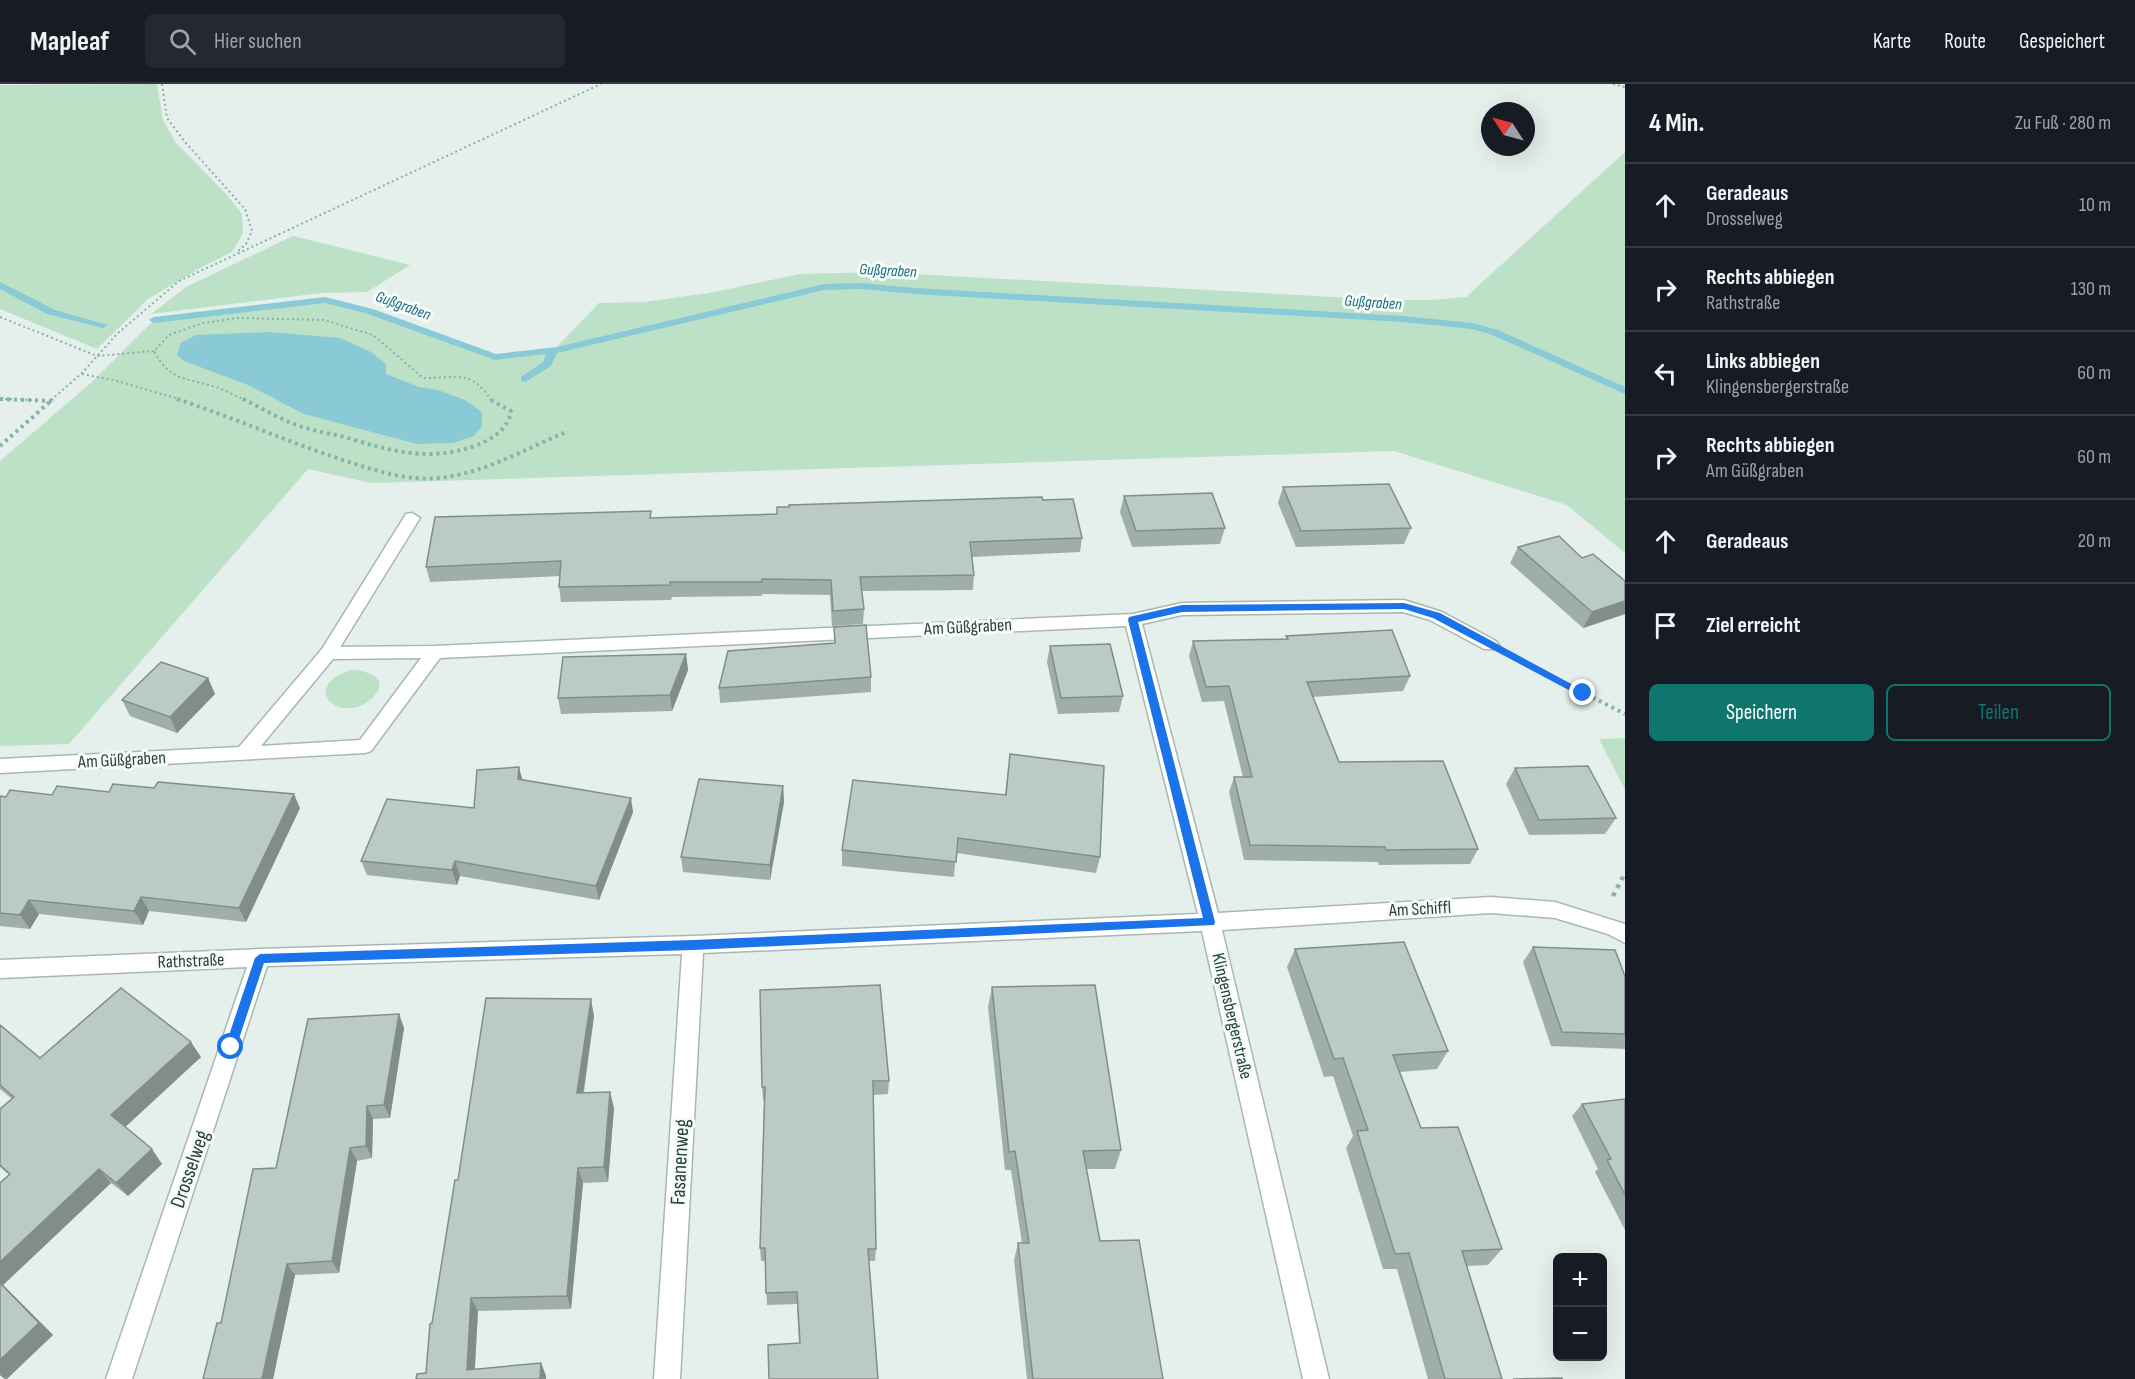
<!DOCTYPE html>
<html lang="de">
<head>
<meta charset="utf-8">
<style>
  :root { --surface:#171b24; --page:#242831; --text:#f1f3f6; --muted:#9ea1a6; --line:#363941; --accent:#0f766e }
  body { margin:0; font-family:"Sofia Sans Condensed",sans-serif; background:var(--page); color:var(--text) }
  .controls { position:absolute; right:18px; bottom:18px; display:grid; overflow:hidden; border-radius:9px; box-shadow:0 6px 24px #0002 }
  .controls button { width:54px; height:54px; display:grid; place-items:center; padding:0; border:0; border-bottom:2px solid var(--line); background:var(--surface); color:var(--text); font:30px sans-serif }
  .compass { position:absolute; left:1481px; top:18px; width:54px; height:54px; border-radius:50%; background:var(--surface); box-shadow:0 6px 24px #0002; rotate:306deg }
  .stop { position:absolute; width:18px; height:18px; margin:-14px; border:4px solid #1a73e8; border-radius:50%; background:#fff }
  .stop.end { background:#1a73e8; border-color:#fff; box-shadow:0 2px 6px #0008 }
  .list { margin:0; padding:0; list-style:none }
  h2 { display:flex; justify-content:space-between; align-items:center; height:78px; margin:0; padding:0 24px; font-size:26px }
  h2 small { font-size:20px; font-weight:400; color:var(--muted) }
  .list li { display:grid; grid-template-columns:39px 1fr auto; gap:18px; align-items:center; box-sizing:border-box; height:84px; padding:0 24px; border-top:2px solid var(--line) }
  .list b { display:block; font-size:22px; white-space:nowrap }
  .list p { margin:0; font-size:20px; white-space:nowrap; color:var(--muted) }
  .list em { font-size:20px; font-style:normal; color:var(--muted) }
  .actions { display:flex; gap:12px; padding:18px 24px }
  .actions a { flex:1; padding:14px 0; border:2px solid var(--accent); border-radius:9px; text-align:center; font-size:21px; color:var(--accent) }
  .actions .main { background:var(--accent); color:#fff }
  .icon { flex:none; width:33px; height:33px; fill:none; stroke:currentColor; stroke-width:2; stroke-linecap:round; stroke-linejoin:round }
  .map { position:relative; flex:none; width:1625px; height:1295px; overflow:hidden }
  header { display:flex; align-items:center; gap:36px; box-sizing:border-box; height:84px; padding:0 30px; background:var(--surface); border-bottom:2px solid var(--line) }
  header strong { font-size:28px }
  nav { display:flex; gap:33px; margin-inline-start:auto; font-size:21px }
  .search { width:420px; height:54px; background:var(--page); display:flex; align-items:center; gap:15px; box-sizing:border-box; padding:0 21px; border-radius:9px; color:var(--muted); font-size:22px }
  main { display:flex }
  aside { flex:1; background:var(--surface) }
  .map>svg:first-child { display:block }
</style>
</head>
<body>
<header>
<strong>Mapleaf</strong>
<div class="search"><svg class="icon" aria-label="search" viewBox="0 0 24 24"><circle cx="10" cy="10" r="6"/><path d="M15 15l6 6"/></svg>Hier suchen</div>
<nav><a>Karte</a><a>Route</a><a>Gespeichert</a></nav>
</header>
<main>
<div class="map">
<svg width="1625" height="1295" viewBox="0 0 1625 1295">
  <rect width="100%" height="100%" fill="#e5efeb"/>
  <g fill="#bde1c7">
    <path d="M 157,0 L 163,36 L 176,59 L 228,112 L 242,130 L 243,149 L 232,168 L 202,183 L 148,215 L 97,265 L 0,225 L 0,1 Z"/>
    <path d="M 1625,68 L 1625,469 L 1567,421 L 1394,367 L 371,399 L 308,385 L 69,660 L 0,662 L 0,377 L 93,297 L 154,236 L 325,216 L 369,227 L 495,273 L 553,267 L 599,219 L 644,218 L 709,209 L 800,190 L 879,188 L 1388,216 L 1433,216 L 1466,213 Z"/>
    <path d="M 293,152 L 410,181 L 367,208 L 322,209 L 151,230 L 186,203 Z"/>
    <path d="M 351,586 C 365,586 390,593 375,611 C 346,645 294,605 351,586 Z"/>
    <path d="M 1625,654 L 1625,706 L 1599,655 Z"/>
  </g>
  <path fill="#8ac9d6" d="M 270,248 L 340,254 L 371,268 L 386,280 L 386,290 L 419,303 L 438,306 L 465,316 L 482,328 L 482,342 L 474,352 L 453,359 L 417,360 L 304,330 L 248,301 L 184,277 L 177,271 L 181,259 L 196,251 Z"/>
  <g fill="none" stroke-linecap="round" stroke-linejoin="round">
    <g fill="#8ac9d6" fill-rule="evenodd">
      <path d="M 0,198 L 55,226 L 108,241 L 103,244 L 47,230 L 0,205 Z"/>
      <path d="M 862,199 L 915,204 L 1403,232 L 1473,239 L 1498,246 L 1625,303 L 1625,310 L 1490,250 L 1472,245 L 1403,238 L 915,210 L 862,205 L 824,206 L 557,269 L 551,282 L 525,298 L 521,297 L 521,293 L 543,278 L 546,270 L 495,276 L 365,229 L 325,219 L 154,239 L 149,236 L 154,233 L 325,213 L 373,225 L 496,270 L 557,263 L 824,200 Z"/>
    </g>
    <g stroke="#a7b8b2" stroke-width="3">
      <path id="lane" d="M 412,429 L 420,434 L 334,573 L 322,573 L 319,569 L 322,565 L 406,430 Z"/>
    </g>
    <g stroke="#a7b8b2" stroke-width="3">
      <path id="street" d="M 1404,516 L 1442,528 L 1496,557 L 1499,561 L 1496,565 L 1484,565 L 1430,536 L 1403,528 L 1182,531 L 1142,540 L 1218,829 L 1491,813 L 1555,818 L 1625,840 L 1625,859 L 1608,850 L 1555,834 L 1491,829 L 1222,846 L 1329,1295 L 1303,1295 L 1202,847 L 703,869 L 680,1295 L 654,1295 L 682,870 L 267,882 L 132,1295 L 106,1295 L 247,883 L 0,894 L 0,876 L 260,865 L 693,852 L 1198,830 L 1126,542 L 440,574 L 371,667 L 365,669 L 0,689 L 0,675 L 239,663 L 322,565 L 328,563 L 435,562 L 1133,530 L 1182,519 ZM 421,574 L 360,656 L 261,662 L 333,575 Z"/>
    </g>
    <g stroke="#83b4a6" stroke-width="2" stroke-dasharray="2 3" stroke-linecap="butt">
      <path d="M 162,0 L 167,34 L 185,58 L 245,125 L 252,147 L 246,160 L 237,168"/>
      <path d="M 1613,0 L 1625,3"/>
      <path d="M 0,233 L 97,272 L 154,267"/>
      <path d="M 82,290 L 117,297 L 182,316"/>
      <path d="M 0,315 L 36,316"/>
      <path d="M 51,316 L 81,290 L 118,249 L 179,197 L 601,0"/>
      <path d="M 246,316 C 236,312 226,307 216,303 C 187,294 169,297 154,267 L 169,251 L 203,239 L 238,234 L 324,236 L 373,251 L 423,294 C 457,294 471,285 491,316"/>
    </g>
    <g stroke="#83b4a6" stroke-width="4" stroke-dasharray="3 4" stroke-linecap="butt">
      <path d="M 0,315 L 52,317"/>
      <path d="M 177,315 C 235,334 290,359 349,378 C 377,387 407,397 438,394 C 483,390 525,365 566,348"/>
      <path d="M 243,315 C 264,325 284,338 306,344 C 321,349 336,350 351,355 C 395,368 432,378 477,361 C 493,355 508,345 511,327 L 489,315"/>
      <path d="M 0,362 L 53,315"/>
      <path d="M 1518,575 L 1625,630"/>
    </g>
    <path stroke="#83b4a6" stroke-width="4.5" stroke-dasharray="4 5" stroke-linecap="butt" d="M 1613,812 L 1625,789"/>
    <use href="#lane" fill="#fff" fill-rule="evenodd"/>
    <use href="#street" fill="#fff" fill-rule="evenodd"/>
  </g>
  <g fill="#a0aea9">
    <path d="M 1283,403 L 1411,444 L 1404,460 L 1296,463 L 1278,419 Z"/>
    <path d="M 1124,412 L 1225,444 L 1220,460 L 1132,463 L 1120,428 Z"/>
    <path d="M 1043,416 L 1082,454 L 1080,468 L 972,473 L 974,491 L 973,506 L 862,507 L 864,525 L 863,540 L 832,542 L 830,511 L 762,510 L 762,512 L 672,513 L 671,516 L 561,518 L 559,503 L 560,492 L 430,498 L 426,483 L 651,427 L 651,434 L 777,430 Z"/>
    <path d="M 1518,463 L 1582,474 L 1625,497 L 1625,530 L 1583,544 L 1510,479 Z"/>
    <path d="M 834,543 L 871,593 L 871,608 L 720,619 L 719,604 L 834,559 Z"/>
    <path d="M 1286,552 L 1410,592 L 1403,607 L 1312,613 L 1339,678 L 1478,765 L 1470,780 L 1379,781 L 1378,778 L 1244,776 L 1229,708 L 1234,693 L 1243,693 L 1224,617 L 1202,618 L 1189,572 L 1193,557 L 1286,555 Z"/>
    <path d="M 1050,562 L 1123,612 L 1119,628 L 1058,630 L 1047,578 Z"/>
    <path d="M 686,570 L 688,586 L 672,627 L 561,630 L 558,614 Z"/>
    <path d="M 208,594 L 215,610 L 177,649 L 130,632 L 122,616 Z"/>
    <path d="M 1010,670 L 1100,773 L 1096,789 L 956,769 L 954,793 L 842,782 L 842,766 L 1005,711 Z"/>
    <path d="M 1515,684 L 1616,734 L 1605,750 L 1529,751 L 1506,700 Z"/>
    <path d="M 522,696 L 633,728 L 599,816 L 460,792 L 457,801 L 367,791 L 361,777 L 474,724 Z"/>
    <path d="M 783,702 L 784,718 L 770,796 L 683,788 L 681,773 Z"/>
    <path d="M 52,711 L 300,724 L 246,838 L 149,827 L 143,841 L 39,830 L 30,845 L 0,842 L 0,712 Z"/>
    <path d="M 1533,863 L 1625,892 L 1625,965 L 1551,962 L 1523,878 Z"/>
    <path d="M 1295,865 L 1448,967 L 1437,985 L 1400,988 L 1421,1044 L 1502,1165 L 1488,1181 L 1467,1182 L 1502,1295 L 1428,1295 L 1397,1185 L 1383,1185 L 1346,1064 L 1353,1052 L 1333,992 L 1324,993 L 1287,883 Z"/>
    <path d="M 992,903 L 1121,1066 L 1115,1085 L 1086,1085 L 1100,1157 L 1163,1295 L 1027,1295 L 1014,1176 L 1018,1159 L 1022,1159 L 1011,1086 L 1005,1086 L 988,923 Z"/>
    <path d="M 399,930 L 404,944 L 390,1034 L 373,1035 L 372,1074 L 357,1077 L 339,1189 L 295,1191 L 273,1295 L 203,1295 L 221,1239 L 276,1084 Z"/>
    <path d="M 594,932 L 584,1008 L 614,1024 L 608,1098 L 583,1099 L 571,1225 L 478,1227 L 475,1285 L 541,1279 L 546,1292 L 426,1289 L 432,1239 Z"/>
    <path d="M 0,941 L 40,974 L 201,973 L 125,1043 L 162,1080 L 128,1112 L 111,1099 L 3,1201 L 53,1251 L 5,1295 L 0,1291 L 0,1099 L 9,1091 L 0,1083 L 0,1025 L 12,1015 L 0,1005 Z"/>
    <path d="M 889,997 L 888,1010 L 873,1011 L 876,1165 L 875,1177 L 869,1177 L 799,1259 L 797,1220 L 767,1221 L 765,1177 L 761,1177 L 760,1164 L 764,1016 L 763,1016 L 762,1003 Z"/>
    <path d="M 1625,1015 L 1625,1146 L 1595,1088 L 1598,1085 L 1572,1032 L 1582,1020 Z"/>
  </g>
  <g fill="#828d89">
    <path d="M 1625,517 L 1625,530 L 1583,544 L 1592,528 Z"/>
    <path d="M 686,570 L 688,586 L 672,627 L 670,611 Z"/>
    <path d="M 208,594 L 215,610 L 177,649 L 170,633 Z"/>
    <path d="M 519,683 L 523,698 L 518,695 Z"/>
    <path d="M 783,702 L 784,718 L 770,796 L 770,781 Z"/>
    <path d="M 294,710 L 300,724 L 246,838 L 239,824 Z"/>
    <path d="M 631,714 L 633,728 L 599,816 L 596,802 Z"/>
    <path d="M 455,777 L 460,792 L 457,801 L 452,786 Z"/>
    <path d="M 141,813 L 149,827 L 143,841 L 134,827 Z"/>
    <path d="M 29,816 L 39,830 L 30,845 L 20,831 Z"/>
    <path d="M 591,915 L 594,932 L 581,1024 L 577,1009 Z"/>
    <path d="M 399,930 L 404,944 L 390,1034 L 384,1021 Z"/>
    <path d="M 191,958 L 201,973 L 122,1046 L 111,1031 Z"/>
    <path d="M 610,1008 L 614,1024 L 608,1098 L 604,1083 Z"/>
    <path d="M 367,1022 L 373,1035 L 372,1074 L 366,1062 Z"/>
    <path d="M 350,1064 L 357,1077 L 339,1189 L 332,1177 Z"/>
    <path d="M 152,1065 L 162,1080 L 128,1112 L 116,1099 Z"/>
    <path d="M 578,1084 L 583,1099 L 571,1225 L 567,1212 Z"/>
    <path d="M 99,1085 L 111,1099 L 3,1201 L 53,1251 L 7,1295 L 5,1295 L 0,1291 L 0,1178 Z"/>
    <path d="M 287,1180 L 295,1191 L 273,1295 L 262,1295 Z"/>
    <path d="M 471,1214 L 478,1227 L 474,1295 L 467,1286 Z"/>
    <path d="M 541,1279 L 546,1292 L 546,1295 L 540,1295 Z"/>
  </g>
  <g fill="#bacac4" stroke="#828d89" stroke-width="1.5">
    <path d="M 1389,400 L 1411,444 L 1301,447 L 1283,403 Z"/>
    <path d="M 1212,409 L 1225,444 L 1136,447 L 1124,412 Z"/>
    <path d="M 1042,413 L 1043,416 L 1073,415 L 1082,454 L 970,458 L 974,491 L 860,493 L 864,525 L 833,527 L 831,496 L 762,495 L 761,498 L 670,498 L 670,501 L 559,503 L 561,477 L 426,483 L 435,433 L 651,427 L 650,434 L 777,430 L 777,423 L 789,423 L 789,421 Z"/>
    <path d="M 1559,452 L 1582,474 L 1593,470 L 1625,497 L 1625,517 L 1592,528 L 1518,463 Z"/>
    <path d="M 866,541 L 871,593 L 719,604 L 728,567 L 835,559 L 834,543 Z"/>
    <path d="M 1392,546 L 1410,592 L 1307,598 L 1339,678 L 1443,677 L 1478,765 L 1386,766 L 1385,763 L 1250,761 L 1234,693 L 1252,693 L 1229,602 L 1206,603 L 1193,557 L 1288,555 L 1286,552 Z"/>
    <path d="M 1110,560 L 1123,612 L 1061,614 L 1050,562 Z"/>
    <path d="M 686,570 L 670,611 L 558,614 L 563,573 Z"/>
    <path d="M 161,578 L 208,594 L 170,633 L 122,616 Z"/>
    <path d="M 1010,670 L 1104,682 L 1100,773 L 958,754 L 956,778 L 842,766 L 853,696 L 1006,711 Z"/>
    <path d="M 1588,682 L 1616,734 L 1539,736 L 1515,684 Z"/>
    <path d="M 519,683 L 518,695 L 631,714 L 596,802 L 455,777 L 452,786 L 361,777 L 387,715 L 474,724 L 477,686 Z"/>
    <path d="M 699,695 L 783,702 L 770,781 L 681,773 Z"/>
    <path d="M 158,698 L 294,710 L 239,824 L 141,813 L 134,827 L 29,816 L 20,831 L 0,829 L 0,712 L 6,713 L 10,706 L 52,711 L 57,702 L 109,708 L 113,700 L 154,704 Z"/>
    <path d="M 1404,858 L 1448,967 L 1393,971 L 1421,1044 L 1458,1043 L 1502,1165 L 1462,1167 L 1502,1295 L 1445,1295 L 1409,1169 L 1395,1170 L 1357,1047 L 1368,1046 L 1343,974 L 1334,975 L 1295,865 Z"/>
    <path d="M 1533,863 L 1615,866 L 1625,892 L 1625,950 L 1562,948 Z"/>
    <path d="M 880,901 L 889,997 L 873,997 L 876,1165 L 868,1165 L 878,1295 L 769,1295 L 768,1261 L 800,1259 L 797,1208 L 766,1209 L 765,1164 L 760,1164 L 765,1003 L 762,1003 L 760,906 Z"/>
    <path d="M 1095,901 L 1121,1066 L 1083,1067 L 1100,1157 L 1139,1156 L 1163,1295 L 1033,1295 L 1018,1159 L 1029,1159 L 1015,1067 L 1009,1068 L 992,903 Z"/>
    <path d="M 121,904 L 191,958 L 111,1031 L 152,1065 L 116,1099 L 99,1085 L 0,1178 L 0,1099 L 10,1090 L 0,1081 L 0,1025 L 14,1013 L 0,1001 L 0,941 L 40,974 Z"/>
    <path d="M 486,914 L 591,915 L 577,1009 L 610,1008 L 604,1083 L 578,1084 L 567,1212 L 471,1214 L 467,1286 L 541,1279 L 540,1295 L 416,1295 L 417,1290 L 426,1289 L 430,1240 L 432,1239 L 455,1096 L 458,1096 Z"/>
    <path d="M 399,930 L 384,1021 L 367,1022 L 366,1062 L 350,1064 L 332,1177 L 287,1180 L 262,1295 L 203,1295 L 217,1239 L 221,1239 L 253,1085 L 276,1084 L 308,935 Z"/>
    <path d="M 1625,1015 L 1625,1111 L 1607,1076 L 1611,1075 L 1582,1020 Z"/>
    <path d="M 0,1199 L 39,1239 L 0,1276 Z"/>
    <path d="M 1562,1294 L 1562,1295 L 1513,1295 Z"/>
  </g>
  <path fill="#1a73e8" d="M 1404,519 L 1440,529 L 1588,609 L 1586,612 L 1580,612 L 1433,534 L 1404,525 L 1182,528 L 1138,538 L 1215,838 L 1214,841 L 693,866 L 264,879 L 235,967 L 231,968 L 225,963 L 255,874 L 260,870 L 693,856 L 1203,834 L 1128,536 L 1129,533 L 1182,521 Z"/>
  <g text-anchor="middle" dominant-baseline="central" stroke-width="6" stroke-linejoin="round" paint-order="stroke">
    <g font-size="16" font-style="italic" fill="#186e83" stroke="#f6fbf8">
      <text transform="translate(888 187) rotate(3)">Gußgraben</text>
      <text transform="translate(1373 219) rotate(4)">Gußgraben</text>
      <text transform="translate(403 222) rotate(20)">Gußgraben</text>
    </g>
    <g font-size="18" fill="#22423a" stroke="#f6fbf8">
      <text transform="translate(968 543) rotate(-3)">Am Güßgraben</text>
      <text transform="translate(122 676) rotate(-3)">Am Güßgraben</text>
      <text transform="translate(1420 825) rotate(-3)">Am Schiffl</text>
      <text transform="translate(191 877) rotate(-2)">Rathstraße</text>
      <text transform="translate(1232 932) rotate(77)">Klingensbergerstraße</text>
    </g>
    <g font-size="21" fill="#22423a" stroke="#f6fbf8">
      <text transform="translate(680 1078) rotate(-87)">Fasanenweg</text>
      <text transform="translate(190 1085) rotate(-71)">Drosselweg</text>
    </g>
  </g>
</svg>
<div class="controls">
<button>+</button>
<button>−</button>
</div>
<svg class="compass" viewBox="-18 -18 36 36"><path d="M0-13l5 13h-10z" fill="#e53935"/><path d="M0 13l5-13h-10z" fill="#9ea1a6"/></svg>
<div class="stop" style="left:231px;top:963px"></div>
<div class="stop end" style="left:1583px;top:609px"></div>
</div>
<aside>
<h2>4 Min.<small>Zu Fuß · 280 m</small></h2>
<ul class="list">
<li><svg class="icon" aria-label="ahead" viewBox="0 0 24 24"><path d="M12 20V5M6 11l6-6 6 6"/></svg><div><b>Geradeaus</b><p>Drosselweg</p></div><em>10 m</em></li>
<li><svg class="icon" aria-label="right" viewBox="0 0 24 24"><path d="M7 20v-9h11M14 6l5 5-5 5"/></svg><div><b>Rechts abbiegen</b><p>Rathstraße</p></div><em>130 m</em></li>
<li><svg class="icon" aria-label="left" viewBox="0 0 24 24"><path d="M17 20v-9H6M10 6l-5 5 5 5"/></svg><div><b>Links abbiegen</b><p>Klingensbergerstraße</p></div><em>60 m</em></li>
<li><svg class="icon" aria-label="right" viewBox="0 0 24 24"><path d="M7 20v-9h11M14 6l5 5-5 5"/></svg><div><b>Rechts abbiegen</b><p>Am Güßgraben</p></div><em>60 m</em></li>
<li><svg class="icon" aria-label="ahead" viewBox="0 0 24 24"><path d="M12 20V5M6 11l6-6 6 6"/></svg><div><b>Geradeaus</b></div><em>20 m</em></li>
<li><svg class="icon" aria-label="arrive" viewBox="0 0 24 24"><path d="M6 21V4h12l-3 4 3 4H6"/></svg><div><b>Ziel erreicht</b></div></li>
</ul>
<div class="actions"><a class="main">Speichern</a><a>Teilen</a></div>
</aside>
</main>
</body>
</html>
